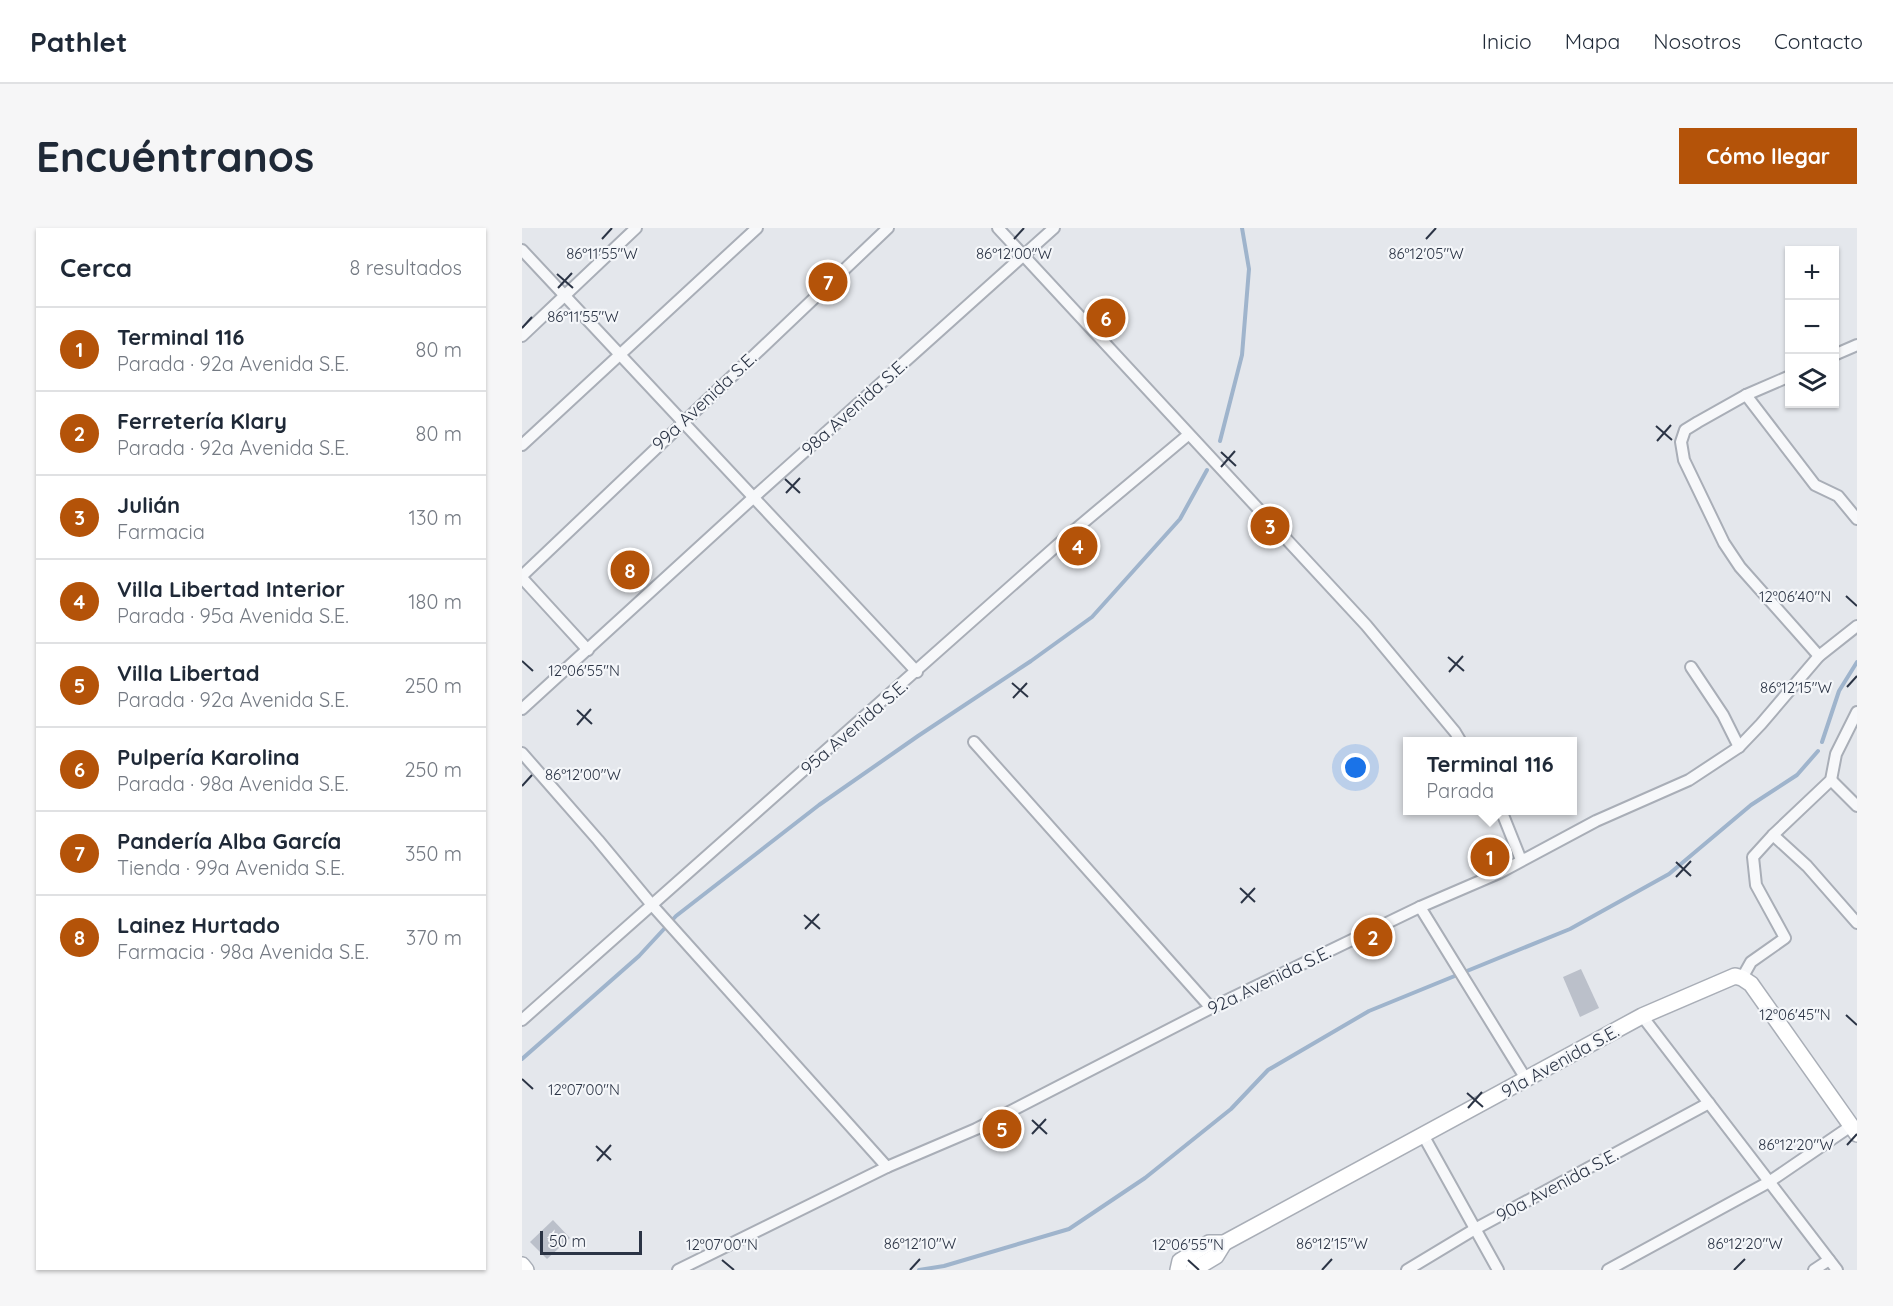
<!DOCTYPE html>
<html lang="es">
<head>
<meta charset="utf-8">
<style>
  :root { --surface:#fff; --page:#f6f6f7; --text:#1f2937; --muted:#747a83; --line:#e0e1e3; --accent:#b45309 }
  body { margin:0; font-family:Quicksand,sans-serif; background:var(--page); color:var(--text) }
  .controls { position:absolute; right:18px; top:18px; display:grid; overflow:hidden; border-radius:0px; box-shadow:0 2px 4px #0004 }
  .controls button { width:54px; height:54px; display:grid; place-items:center; padding:0; border:0; border-bottom:2px solid var(--line); background:var(--surface); color:var(--text); font:30px sans-serif }
  .scale { position:absolute; left:18px; bottom:15px; width:102px; box-sizing:border-box; padding-left:6px; border:3px solid #2b3445; border-top:0; font-size:16px; line-height:21px; white-space:nowrap; color:#2b3445; -webkit-text-stroke:4px #f4f6f9; paint-order:stroke }
  .you { position:absolute; left:834px; top:540px; width:21px; height:21px; margin:-15px; border:4px solid #fff; border-radius:50%; background:#1a73e8; box-shadow:0 0 0 9px #1a73e833 }
  .badge { display:grid; place-items:center; width:39px; height:39px; border-radius:50%; background:var(--accent); color:#fff; font-size:20px; font-weight:700 }
  .pin { position:absolute; translate:-50% -50%; border:3px solid #fff; box-shadow:0 2px 6px #0006 }
  .popup { position:absolute; left:881px; top:509px; width:174px; height:78px; box-sizing:border-box; display:grid; place-content:center; border-radius:0px; background:var(--surface); filter:drop-shadow(0 2px 4px #0005); font-size:20px; white-space:nowrap; color:var(--muted) }
  .popup b { font-size:22px; color:var(--text) }
  .popup::after { content:''; position:absolute; left:50%; top:100%; margin-left:-12px; border:12px solid transparent; border-top-color:var(--surface) }
  .list { margin:0; padding:0; list-style:none }
  h2 { display:flex; justify-content:space-between; align-items:center; height:78px; margin:0; padding:0 24px; font-size:26px }
  h2 small { font-size:20px; font-weight:400; color:var(--muted) }
  .list li { display:grid; grid-template-columns:39px 1fr auto; gap:18px; align-items:center; box-sizing:border-box; height:84px; padding:0 24px; border-top:2px solid var(--line) }
  .list b { display:block; font-size:22px; white-space:nowrap }
  .list p { margin:0; font-size:20px; white-space:nowrap; color:var(--muted) }
  .list em { font-size:20px; font-style:normal; color:var(--muted) }
  .icon { flex:none; width:33px; height:33px; fill:none; stroke:currentColor; stroke-width:2; stroke-linecap:round; stroke-linejoin:round }
  .map { position:relative; flex:none; width:1335px; height:1042px; overflow:hidden; border-radius:0px }
  header { display:flex; align-items:center; gap:36px; box-sizing:border-box; height:84px; padding:0 30px; background:var(--surface); border-bottom:2px solid var(--line) }
  header strong { font-size:28px }
  nav { display:flex; gap:33px; margin-inline-start:auto; font-size:21px }
  .intro { display:flex; align-items:center; justify-content:space-between; box-sizing:border-box; height:144px; padding:0 36px }
  h1 { margin:0; font-size:42px }
  .button { padding:15px 27px; border-radius:0px; background:var(--accent); color:#fff; font-size:21px; font-weight:700 }
  main { display:flex; gap:36px; padding:0 36px }
  aside { flex:1; background:var(--surface); border-radius:0px; box-shadow:0 2px 4px #0004 }
  .map>svg:first-child { display:block }
</style>
</head>
<body>
<header>
<strong>Pathlet</strong>
<nav><a>Inicio</a><a>Mapa</a><a>Nosotros</a><a>Contacto</a></nav>
</header>
<div class="intro"><h1>Encuéntranos</h1><a class="button">Cómo llegar</a></div>
<main>
<aside>
<h2>Cerca<small>8 resultados</small></h2>
<ul class="list">
<li><span class="badge">1</span><div><b>Terminal 116</b><p>Parada · 92a Avenida S.E.</p></div><em>80 m</em></li>
<li><span class="badge">2</span><div><b>Ferretería Klary</b><p>Parada · 92a Avenida S.E.</p></div><em>80 m</em></li>
<li><span class="badge">3</span><div><b>Julián</b><p>Farmacia</p></div><em>130 m</em></li>
<li><span class="badge">4</span><div><b>Villa Libertad Interior</b><p>Parada · 95a Avenida S.E.</p></div><em>180 m</em></li>
<li><span class="badge">5</span><div><b>Villa Libertad</b><p>Parada · 92a Avenida S.E.</p></div><em>250 m</em></li>
<li><span class="badge">6</span><div><b>Pulpería Karolina</b><p>Parada · 98a Avenida S.E.</p></div><em>250 m</em></li>
<li><span class="badge">7</span><div><b>Pandería Alba García</b><p>Tienda · 99a Avenida S.E.</p></div><em>350 m</em></li>
<li><span class="badge">8</span><div><b>Lainez Hurtado</b><p>Farmacia · 98a Avenida S.E.</p></div><em>370 m</em></li>
</ul>
</aside>
<div class="map">
<svg width="1335" height="1042" viewBox="0 0 1335 1042">
  <rect width="100%" height="100%" fill="#e4e7ec"/>
  <g fill="none" stroke-linecap="round" stroke-linejoin="round">
    <g stroke="#9fb4cc" stroke-width="4">
      <path d="M 698,213 L 720,127 L 727,41 L 720,0"/>
      <path d="M 1300,514 L 1317,463 L 1335,434"/>
      <path d="M 0,831 L 117,728 L 154,688 L 297,577 L 396,508 L 509,433 L 570,389 L 658,291 L 685,242"/>
      <path d="M 397,1042 L 422,1038 L 547,1001 L 623,950 L 709,881 L 746,842 L 847,783 L 1048,701 L 1147,646 L 1229,577 L 1275,547 L 1296,523"/>
    </g>
  </g>
  <g fill="#bbc0ca">
    <path d="M 1059,741 L 1077,780 L 1058,789 L 1041,749 Z"/>
    <path d="M 31,992 L 48,1010 L 25,1031 L 8,1014 Z"/>
  </g>
  <g fill="none" stroke-linecap="round" stroke-linejoin="round">
    <g stroke="#a9aeb7" stroke-width="14">
      <g id="street">
        <path d="M 476,0 L 844,397 L 933,504 L 939,514"/>
        <path d="M 0,22 L 395,444"/>
        <path d="M 0,108 L 114,0"/>
        <path d="M 1312,127 L 1335,117"/>
        <path d="M 1268,148 L 1224,167 L 1176,194 L 1163,202 L 1159,214 L 1162,232 L 1202,315 L 1218,339 L 1297,428"/>
        <path d="M 1224,167 L 1293,257 L 1316,268 L 1335,291"/>
        <path d="M 0,217 L 235,0"/>
        <path d="M 0,348 L 366,0"/>
        <path d="M 0,350 L 66,422"/>
        <path d="M 1169,439 L 1201,487 L 1217,519"/>
        <path d="M 0,481 L 232,269 L 532,0"/>
        <path d="M 452,514 L 689,780"/>
        <path d="M 0,525 L 76,612 L 130,677 L 365,939"/>
        <path d="M 1309,552 L 1335,578"/>
        <path d="M 979,582 L 999,632"/>
        <path d="M 1251,607 L 1285,638 L 1335,695"/>
        <path d="M 898,679 L 1004,851"/>
        <path d="M 1220,750 L 1229,734 L 1263,710 L 1234,657 L 1231,629 L 1251,607 L 1309,552 L 1314,526 L 1335,484"/>
        <path d="M 1120,788 L 1315,1042"/>
        <path d="M 0,792 L 549,305 L 666,207"/>
        <path d="M 901,907 L 976,1042"/>
        <path d="M 156,1042 L 365,939 L 454,901 L 689,780 L 898,679 L 977,645 L 1074,593 L 1167,552 L 1217,519 L 1239,496 L 1297,428 L 1335,398"/>
        <path d="M 885,1042 L 953,1001 L 1187,875"/>
        <path d="M 1086,1042 L 1247,954 L 1329,898"/>
        <path d="M 1292,1042 L 1307,1032"/>
      </g>
    </g>
    <g stroke="#a9aeb7" stroke-width="18">
      <g id="secondary">
        <path d="M 0,1037 L 4,1042"/>
        <path d="M 656,1042 L 658,1033 L 687,1015 L 702,1015 L 1120,788 L 1213,748 L 1220,750 L 1229,756 L 1335,906"/>
        <path d="M 671,1042 L 694,1028 L 702,1015"/>
      </g>
    </g>
    <use href="#street" stroke="#f7f8fa" stroke-width="10"/>
    <use href="#secondary" stroke="#fff" stroke-width="15"/>
  </g>
  <path fill="none" stroke="#2b3445" stroke-width="2" d="M 80,11 L 90,0M 492,11 L 502,0M 904,11 L 914,0M 35,46 L 51,60M 36,60 L 50,45M 0,100 L 10,89M 1134,198 L 1150,212M 1135,213 L 1149,197M 699,224 L 714,238M 699,239 L 713,223M 263,251 L 278,265M 264,265 L 278,250M 1324,368 L 1335,378M 926,429 L 942,443M 0,433 L 11,443M 927,444 L 941,428M 490,455 L 506,469M 1325,459 L 1335,448M 491,470 L 505,455M 55,482 L 70,496M 55,497 L 69,481M 0,558 L 10,547M 1154,634 L 1169,648M 1154,649 L 1169,633M 718,660 L 733,674M 719,675 L 733,660M 282,687 L 298,701M 283,701 L 297,686M 1324,787 L 1335,797M 0,851 L 11,861M 945,865 L 961,879M 946,880 L 960,864M 510,892 L 525,906M 510,906 L 524,891M 1325,917 L 1335,906M 74,918 L 89,932M 75,933 L 89,917M 200,1032 L 212,1042M 666,1032 L 677,1042M 388,1042 L 398,1031M 800,1042 L 810,1031M 1212,1042 L 1223,1031"/>
  <g text-anchor="middle" dominant-baseline="central" stroke-width="4.5" stroke-linejoin="round" paint-order="stroke">
    <g font-size="18" fill="#2b3445" stroke="#f4f6f9">
      <text transform="translate(182 173) rotate(-43)">99a Avenida S.E.</text>
      <text transform="translate(332 179) rotate(-42)">98a Avenida S.E.</text>
      <text transform="translate(332 499) rotate(-41)">95a Avenida S.E.</text>
      <text transform="translate(747 752) rotate(-26)">92a Avenida S.E.</text>
      <text transform="translate(1038 833) rotate(-29)">91a Avenida S.E.</text>
      <text transform="translate(1035 957) rotate(-28)">90a Avenida S.E.</text>
    </g>
  </g>
  <g font-size="15" text-anchor="middle" fill="#2b3445" stroke="#f4f6f9" stroke-width="4.5" stroke-linejoin="round" paint-order="stroke">
    <text x="80" y="31">86°11'55"W</text>
    <text x="492" y="31">86°12'00"W</text>
    <text x="904" y="31">86°12'05"W</text>
    <text x="61" y="94">86°11'55"W</text>
    <text x="1273" y="374">12°06'40"N</text>
    <text x="62" y="448">12°06'55"N</text>
    <text x="1274" y="465">86°12'15"W</text>
    <text x="61" y="552">86°12'00"W</text>
    <text x="1273" y="792">12°06'45"N</text>
    <text x="62" y="867">12°07'00"N</text>
    <text x="1274" y="922">86°12'20"W</text>
    <text x="398" y="1021">86°12'10"W</text>
    <text x="810" y="1021">86°12'15"W</text>
    <text x="1223" y="1021">86°12'20"W</text>
    <text x="200" y="1022">12°07'00"N</text>
    <text x="666" y="1022">12°06'55"N</text>
  </g>
</svg>
<div class="controls">
<button>+</button>
<button>−</button>
<button><svg class="icon" aria-label="layers" viewBox="0 0 24 24"><path d="M12 4l9 5-9 5-9-5zM3 14l9 5 9-5"/></svg></button>
</div>
<div class="scale">50 m</div>
<div class="you"></div>
<div class="pin badge" style="left:968px;top:629px">1</div>
<div class="popup"><b>Terminal 116</b>Parada</div>
<div class="pin badge" style="left:851px;top:709px">2</div>
<div class="pin badge" style="left:748px;top:298px">3</div>
<div class="pin badge" style="left:556px;top:318px">4</div>
<div class="pin badge" style="left:480px;top:901px">5</div>
<div class="pin badge" style="left:584px;top:90px">6</div>
<div class="pin badge" style="left:306px;top:54px">7</div>
<div class="pin badge" style="left:108px;top:342px">8</div>
</div>
</main>
</body>
</html>
